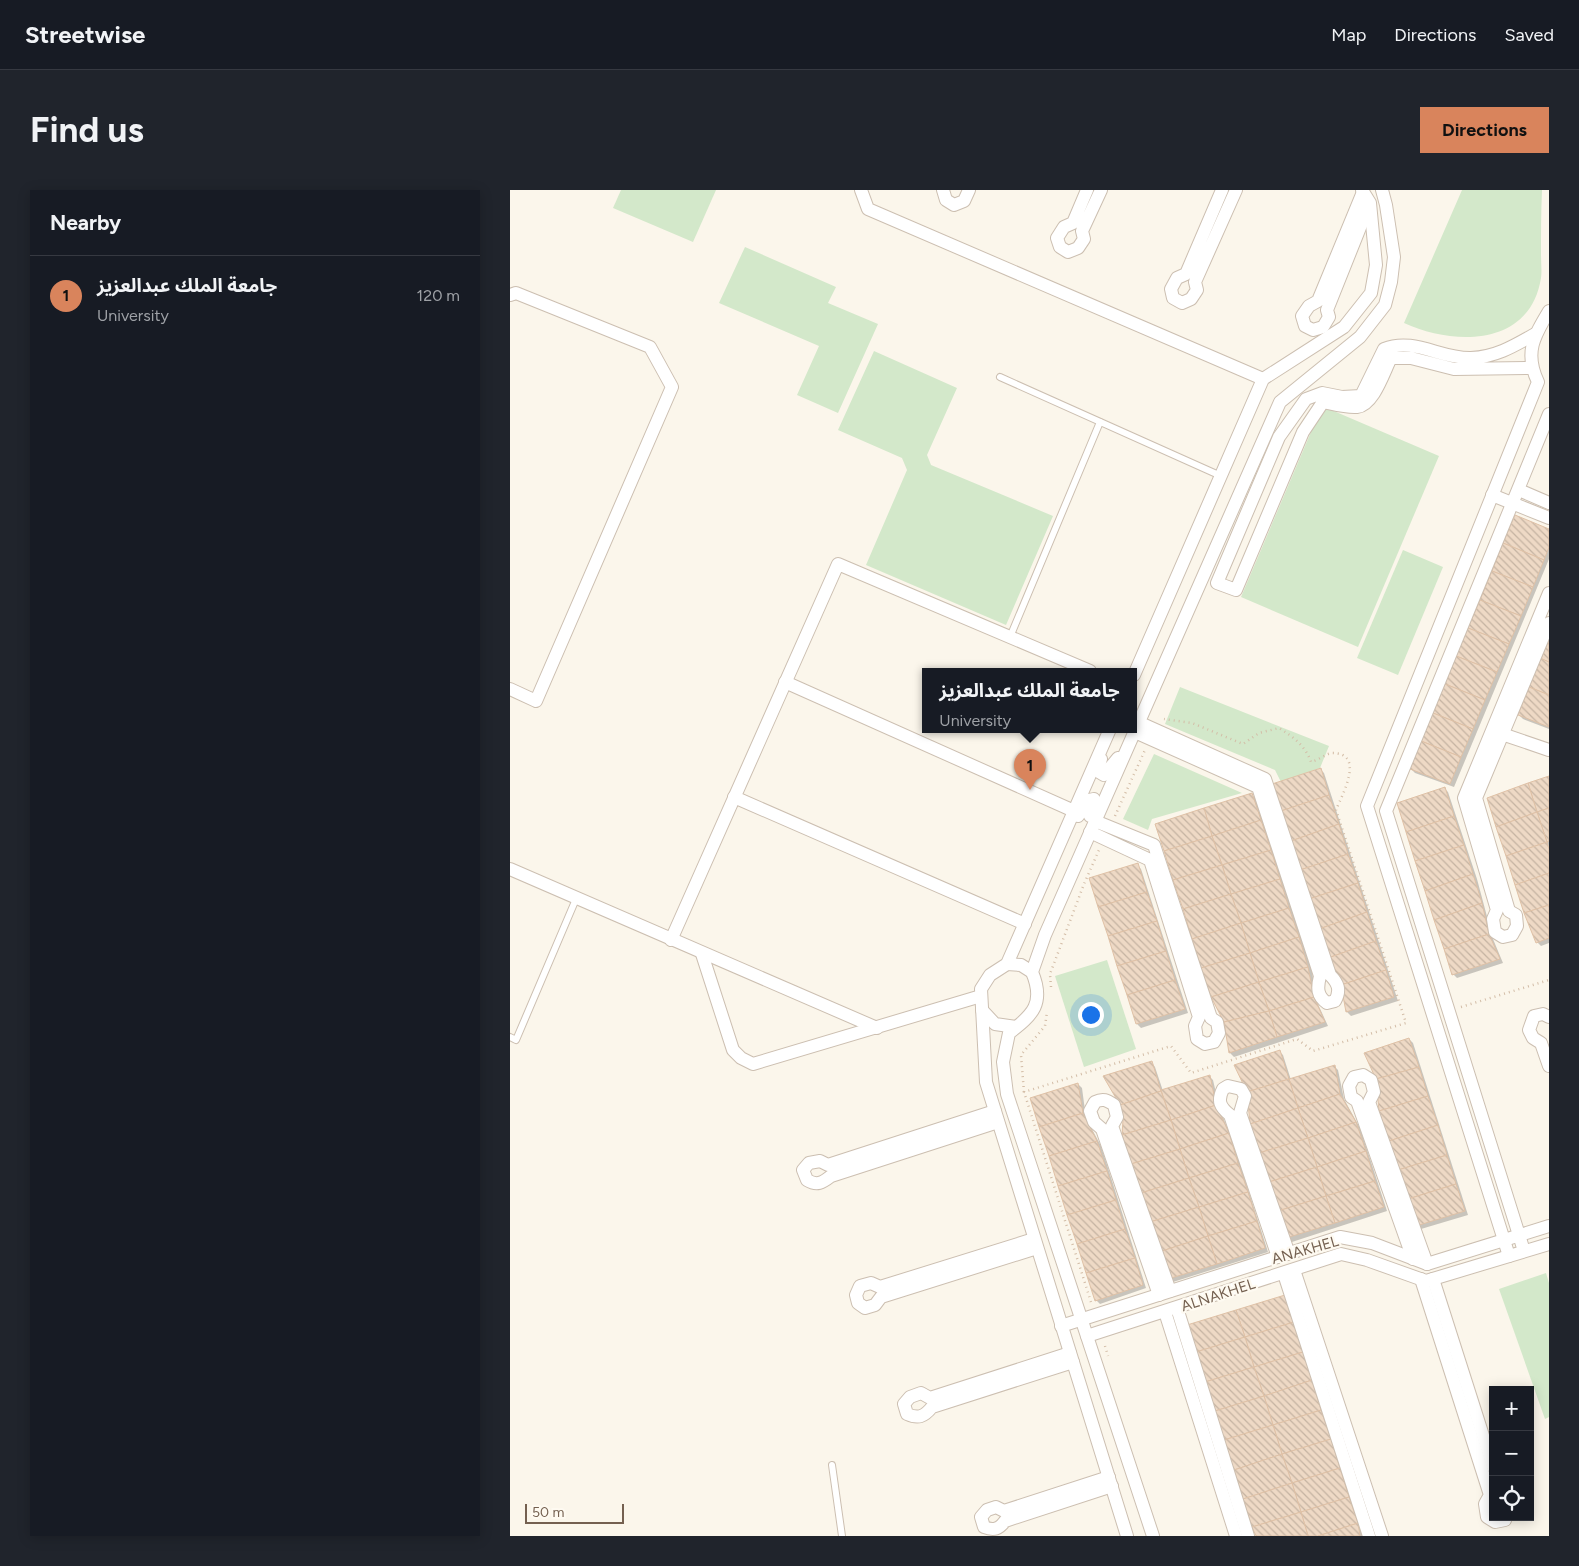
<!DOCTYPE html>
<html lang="en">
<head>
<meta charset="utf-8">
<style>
  :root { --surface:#171b24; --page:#20242c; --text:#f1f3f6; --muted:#9ea1a6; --line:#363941; --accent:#d9845c }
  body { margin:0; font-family:Figtree,"Noto Sans Arabic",sans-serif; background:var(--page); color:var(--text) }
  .controls { position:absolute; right:15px; bottom:15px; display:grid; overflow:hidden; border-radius:0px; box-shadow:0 2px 12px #0003 }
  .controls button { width:45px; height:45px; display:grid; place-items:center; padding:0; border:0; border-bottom:1px solid var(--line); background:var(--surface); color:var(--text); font:25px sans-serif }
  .scale { position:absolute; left:15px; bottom:12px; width:99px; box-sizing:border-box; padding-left:5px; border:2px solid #746050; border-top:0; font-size:14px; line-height:18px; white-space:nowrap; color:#746050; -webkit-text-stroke:4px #fefaf1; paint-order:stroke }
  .you { position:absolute; left:580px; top:824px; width:18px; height:18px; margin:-12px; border:4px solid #fff; border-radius:50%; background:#1a73e8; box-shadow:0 0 0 8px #1a73e833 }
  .badge { display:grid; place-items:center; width:32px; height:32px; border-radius:50%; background:var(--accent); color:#111; font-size:16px; font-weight:700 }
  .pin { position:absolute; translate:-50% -41px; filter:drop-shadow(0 1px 2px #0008) }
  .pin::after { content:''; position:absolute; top:26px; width:18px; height:15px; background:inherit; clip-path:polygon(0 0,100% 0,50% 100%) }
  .popup { position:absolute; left:412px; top:478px; width:215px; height:65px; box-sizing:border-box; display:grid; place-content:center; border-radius:0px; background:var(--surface); filter:drop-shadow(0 1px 4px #0005); font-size:16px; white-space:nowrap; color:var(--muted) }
  .popup b { font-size:19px; color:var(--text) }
  .popup::after { content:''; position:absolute; left:50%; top:100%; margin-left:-10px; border:10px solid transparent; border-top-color:var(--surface) }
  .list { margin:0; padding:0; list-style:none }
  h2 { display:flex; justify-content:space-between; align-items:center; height:65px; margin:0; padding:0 20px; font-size:21px }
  h2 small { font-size:16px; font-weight:400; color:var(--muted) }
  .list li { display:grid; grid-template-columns:32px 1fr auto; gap:15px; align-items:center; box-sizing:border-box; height:80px; padding:0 20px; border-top:1px solid var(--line) }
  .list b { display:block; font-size:19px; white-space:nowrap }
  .list p { margin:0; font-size:16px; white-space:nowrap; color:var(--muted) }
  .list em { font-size:16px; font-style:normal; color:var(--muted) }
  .icon { flex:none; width:28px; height:28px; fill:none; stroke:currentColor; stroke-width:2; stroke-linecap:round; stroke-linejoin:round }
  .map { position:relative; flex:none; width:1039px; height:1346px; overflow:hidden; border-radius:0px }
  header { display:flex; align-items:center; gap:30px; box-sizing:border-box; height:70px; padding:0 25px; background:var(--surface); border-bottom:1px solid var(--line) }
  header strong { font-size:24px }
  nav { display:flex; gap:28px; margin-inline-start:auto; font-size:18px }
  .intro { display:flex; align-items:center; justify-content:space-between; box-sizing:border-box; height:120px; padding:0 30px }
  h1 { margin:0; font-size:35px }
  .button { padding:12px 22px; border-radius:0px; background:var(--accent); color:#111; font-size:18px; font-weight:700 }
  main { display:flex; gap:30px; padding:0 30px }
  aside { flex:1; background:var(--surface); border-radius:0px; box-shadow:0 2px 12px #0003 }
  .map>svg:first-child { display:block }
</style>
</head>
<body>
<header>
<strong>Streetwise</strong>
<nav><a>Map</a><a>Directions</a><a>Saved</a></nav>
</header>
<div class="intro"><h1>Find us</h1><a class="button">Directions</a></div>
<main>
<aside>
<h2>Nearby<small></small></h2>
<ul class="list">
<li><span class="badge">1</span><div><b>جامعة الملك عبدالعزيز</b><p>University</p></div><em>120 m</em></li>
</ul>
</aside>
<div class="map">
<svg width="1039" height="1346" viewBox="0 0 1039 1346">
  <defs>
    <pattern id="building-back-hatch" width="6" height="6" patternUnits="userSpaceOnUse" patternTransform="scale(1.25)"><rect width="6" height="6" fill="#eed9c5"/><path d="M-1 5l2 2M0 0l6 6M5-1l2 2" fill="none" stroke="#c5b3a2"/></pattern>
  </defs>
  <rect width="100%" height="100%" fill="#fbf6eb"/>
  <g fill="#d3e8ca">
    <path d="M 111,0 L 206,0 L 183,52 L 103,18 Z"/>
    <path d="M 952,0 L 1032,0 C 1031,22 1031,44 1031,65 C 1031,73 1032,81 1031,88 C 1020,157 944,156 894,133 Z"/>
    <path d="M 235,57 L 326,97 L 318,113 L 368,134 L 328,223 L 287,205 L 309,156 L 209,113 Z"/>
    <path d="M 364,161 L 447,198 L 417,265 L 421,275 L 543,326 L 496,435 L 356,375 L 397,280 L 392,268 L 328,240 Z"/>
    <path d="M 812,216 L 929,266 L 848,457 L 731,407 Z"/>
    <path d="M 893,360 L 933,377 L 888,485 L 847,468 Z"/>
    <path d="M 670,497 L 819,556 L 810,578 L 771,592 L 765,580 L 655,534 Z"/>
    <path d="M 644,564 L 732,603 L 642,629 L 638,640 L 613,629 Z"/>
    <path d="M 597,770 L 626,859 L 574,877 L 545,786 Z"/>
    <path d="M 1036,1083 L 1039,1093 L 1039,1227 L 1035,1229 L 989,1099 Z"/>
  </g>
  <g fill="#0003">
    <path d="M 1039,340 L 1039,369 L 944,597 L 905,583 L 901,579 Z"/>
    <path d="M 1039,452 L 1039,539 L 1013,529 L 1009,525 Z"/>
    <path d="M 810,579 L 814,583 L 888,811 L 841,826 L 837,822 L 833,795 Z"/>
    <path d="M 1039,587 L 1039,753 L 1031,756 L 1027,752 Z"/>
    <path d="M 934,598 L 938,602 L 967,689 L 983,749 L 993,773 L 947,788 L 943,784 Z"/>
    <path d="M 742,605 L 746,609 L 802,782 L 807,812 L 818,836 L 724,867 L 720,863 L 715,832 Z"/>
    <path d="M 627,675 L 631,679 L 678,823 L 631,838 L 627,834 Z"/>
    <path d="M 899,849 L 903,853 L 958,1025 L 911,1039 L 908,1036 Z"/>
    <path d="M 769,861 L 773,865 L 781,890 L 824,876 L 828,880 L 834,909 L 850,938 L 877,1021 L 782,1052 L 778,1048 Z"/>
    <path d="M 642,873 L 645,877 L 653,901 L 700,887 L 703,890 L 710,920 L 722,949 L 758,1062 L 663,1092 L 659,1088 Z"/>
    <path d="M 568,894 L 572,898 L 576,928 L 591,956 L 636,1098 L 590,1114 L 586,1110 Z"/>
    <path d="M 774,1106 L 853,1346 L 747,1346 Z"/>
  </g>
  <g fill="url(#building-back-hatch)" stroke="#dfc1a6">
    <path d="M 1005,325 L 1039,339 L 1039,357 L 1034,370 L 993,353 Z"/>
    <path d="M 993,353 L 1034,370 L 1023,397 L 982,381 Z"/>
    <path d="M 982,381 L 1023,397 L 1011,426 L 970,410 Z"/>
    <path d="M 970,410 L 1011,426 L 999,454 L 958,438 Z"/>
    <path d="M 958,438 L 999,454 L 987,482 L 946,466 Z"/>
    <path d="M 1039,449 L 1039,472 L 1031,469 Z"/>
    <path d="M 946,466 L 987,482 L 975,510 L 935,494 Z"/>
    <path d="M 1030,468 L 1039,472 L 1039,505 L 1019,497 Z"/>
    <path d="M 935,494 L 975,510 L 963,539 L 923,523 Z"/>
    <path d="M 1019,497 L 1039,505 L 1039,537 L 1008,525 Z"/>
    <path d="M 923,523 L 963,539 L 951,567 L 911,551 Z"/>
    <path d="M 911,551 L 951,567 L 940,594 L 900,579 Z"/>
    <path d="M 811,578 L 819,605 L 771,621 L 762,594 Z"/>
    <path d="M 1039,586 L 1039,618 L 1027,622 L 1018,593 Z"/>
    <path d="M 1018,593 L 1027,622 L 986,637 L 977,608 Z"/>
    <path d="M 935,597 L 944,626 L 896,642 L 887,613 Z"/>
    <path d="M 742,603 L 751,630 L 702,646 L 694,618 Z"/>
    <path d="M 819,605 L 829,634 L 781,651 L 771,621 Z"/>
    <path d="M 694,618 L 702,646 L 654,661 L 645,634 Z"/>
    <path d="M 1039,618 L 1039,651 L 1037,652 L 1027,622 Z"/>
    <path d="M 1027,622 L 1037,652 L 996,666 L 986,637 Z"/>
    <path d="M 944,626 L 954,655 L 905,671 L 896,642 Z"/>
    <path d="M 751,630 L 761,660 L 712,675 L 702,646 Z"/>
    <path d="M 829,634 L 838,664 L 790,680 L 781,651 Z"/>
    <path d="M 702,646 L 712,675 L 663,690 L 654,661 Z"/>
    <path d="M 1037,652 L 1039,659 L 1039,683 L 1005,695 L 996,666 Z"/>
    <path d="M 954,655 L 963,684 L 915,701 L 905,671 Z"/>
    <path d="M 761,660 L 770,689 L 721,704 L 712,675 Z"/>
    <path d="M 838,664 L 848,693 L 799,709 L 790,680 Z"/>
    <path d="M 628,673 L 637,702 L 588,717 L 579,688 Z"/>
    <path d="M 712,675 L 721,704 L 673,719 L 663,690 Z"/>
    <path d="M 1039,683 L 1039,715 L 1014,723 L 1005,695 Z"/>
    <path d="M 963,684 L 972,713 L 924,730 L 915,701 Z"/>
    <path d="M 770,689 L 779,718 L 731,733 L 721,704 Z"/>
    <path d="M 848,693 L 857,722 L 809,739 L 799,709 Z"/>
    <path d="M 637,702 L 647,731 L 598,746 L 588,717 Z"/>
    <path d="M 721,704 L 731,733 L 682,749 L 673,719 Z"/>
    <path d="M 972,713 L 979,744 L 934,759 L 924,730 Z"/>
    <path d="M 1039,715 L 1039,748 L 1026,753 L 1014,723 Z"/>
    <path d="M 779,718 L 789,747 L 740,763 L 731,733 Z"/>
    <path d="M 857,722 L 866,751 L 818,768 L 809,739 Z"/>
    <path d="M 647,731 L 656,761 L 607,776 L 598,746 Z"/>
    <path d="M 731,733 L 740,763 L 691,778 L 682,749 Z"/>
    <path d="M 979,744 L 990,769 L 942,785 L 934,759 Z"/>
    <path d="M 789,747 L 798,777 L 749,792 L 740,763 Z"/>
    <path d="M 866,751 L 876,780 L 831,795 L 818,768 Z"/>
    <path d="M 656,761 L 665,790 L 617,805 L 607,776 Z"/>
    <path d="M 740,763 L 749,792 L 701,807 L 691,778 Z"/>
    <path d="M 798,777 L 804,807 L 759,821 L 749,792 Z"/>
    <path d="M 876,780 L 884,807 L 836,822 L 831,795 Z"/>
    <path d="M 665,790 L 675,819 L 626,834 L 617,805 Z"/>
    <path d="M 749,792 L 759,821 L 714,832 L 701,807 Z"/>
    <path d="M 804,807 L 815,832 L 767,847 L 759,821 Z"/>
    <path d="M 759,821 L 767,847 L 719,863 L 714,832 Z"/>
    <path d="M 899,848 L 909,877 L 866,889 L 854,863 Z"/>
    <path d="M 770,860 L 779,889 L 737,902 L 724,875 Z"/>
    <path d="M 642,871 L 651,901 L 610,915 L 593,886 Z"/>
    <path d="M 825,875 L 830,904 L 788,918 L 779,889 Z"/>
    <path d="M 909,877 L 918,906 L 869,921 L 866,889 Z"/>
    <path d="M 700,885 L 706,915 L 661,930 L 651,900 Z"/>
    <path d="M 779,889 L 788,918 L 740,934 L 737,902 Z"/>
    <path d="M 568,893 L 573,923 L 529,937 L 520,908 Z"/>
    <path d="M 651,901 L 661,930 L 612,945 L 613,930 L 610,915 Z"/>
    <path d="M 830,904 L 846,932 L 798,948 L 788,918 Z"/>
    <path d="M 918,906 L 928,935 L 879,951 L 869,921 Z"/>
    <path d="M 706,915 L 719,943 L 670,959 L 661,930 Z"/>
    <path d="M 788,918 L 798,948 L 749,963 L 740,934 Z"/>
    <path d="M 573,923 L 587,951 L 539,966 L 529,937 Z"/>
    <path d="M 661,930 L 670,959 L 621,974 L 612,945 Z"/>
    <path d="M 846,932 L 856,961 L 807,977 L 798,948 Z"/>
    <path d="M 928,935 L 937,965 L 888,980 L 879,951 Z"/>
    <path d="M 719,943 L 728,973 L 679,988 L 670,959 Z"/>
    <path d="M 798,948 L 807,977 L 759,992 L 749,963 Z"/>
    <path d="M 587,951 L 597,981 L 548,996 L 539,966 Z"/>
    <path d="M 670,959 L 679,988 L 631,1003 L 621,974 Z"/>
    <path d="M 856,961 L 865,991 L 816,1006 L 807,977 Z"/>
    <path d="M 937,965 L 946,994 L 898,1009 L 888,980 Z"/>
    <path d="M 728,973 L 738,1002 L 689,1017 L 679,988 Z"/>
    <path d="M 807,977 L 816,1006 L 768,1021 L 759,992 Z"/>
    <path d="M 597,981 L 606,1010 L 557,1025 L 548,996 Z"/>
    <path d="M 679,988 L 689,1017 L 640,1032 L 631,1003 Z"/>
    <path d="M 865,991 L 874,1017 L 825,1033 L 816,1006 Z"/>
    <path d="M 946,994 L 955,1021 L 906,1036 L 898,1009 Z"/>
    <path d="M 738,1002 L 747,1031 L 698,1046 L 689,1017 Z"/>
    <path d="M 816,1006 L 825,1033 L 776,1048 L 768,1021 Z"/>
    <path d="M 606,1010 L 615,1039 L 567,1054 L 557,1025 Z"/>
    <path d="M 689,1017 L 698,1046 L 649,1062 L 640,1032 Z"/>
    <path d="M 747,1031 L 755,1058 L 707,1074 L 698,1046 Z"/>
    <path d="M 615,1039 L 625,1068 L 576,1083 L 567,1054 Z"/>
    <path d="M 698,1046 L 707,1074 L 658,1089 L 649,1062 Z"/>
    <path d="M 625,1068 L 633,1095 L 585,1111 L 576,1083 Z"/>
    <path d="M 775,1105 L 784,1132 L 735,1147 L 726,1120 Z"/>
    <path d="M 726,1120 L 735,1147 L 686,1162 L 677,1135 Z"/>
    <path d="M 784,1132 L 793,1162 L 744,1177 L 735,1147 Z"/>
    <path d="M 735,1147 L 744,1177 L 695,1192 L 686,1162 Z"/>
    <path d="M 793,1162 L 802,1190 L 754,1206 L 744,1177 Z"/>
    <path d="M 744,1177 L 754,1206 L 705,1221 L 695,1192 Z"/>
    <path d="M 802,1190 L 811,1220 L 763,1235 L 754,1206 Z"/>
    <path d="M 754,1206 L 763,1235 L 714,1250 L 705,1221 Z"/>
    <path d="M 811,1220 L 821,1249 L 772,1264 L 763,1235 Z"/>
    <path d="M 763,1235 L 772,1264 L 724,1280 L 714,1250 Z"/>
    <path d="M 821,1249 L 830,1278 L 782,1293 L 772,1264 Z"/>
    <path d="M 772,1264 L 782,1293 L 733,1309 L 724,1280 Z"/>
    <path d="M 830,1278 L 839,1307 L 791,1322 L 782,1293 Z"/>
    <path d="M 782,1293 L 791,1322 L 742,1337 L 733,1309 Z"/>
    <path d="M 839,1307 L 848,1333 L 808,1346 L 798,1346 L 791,1322 Z"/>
    <path d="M 791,1322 L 798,1346 L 746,1346 L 742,1337 Z"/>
    <path d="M 848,1333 L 850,1346 L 808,1346 Z"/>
  </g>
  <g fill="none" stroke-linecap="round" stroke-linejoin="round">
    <g stroke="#ccbfb1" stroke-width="8">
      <g id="lane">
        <path d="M 490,187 L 711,286"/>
        <path d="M 500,447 L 590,232"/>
        <path d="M 0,847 L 6,850 L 66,709"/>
        <path d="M 322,1275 L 332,1346"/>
      </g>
    </g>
    <g stroke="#ccbfb1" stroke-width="14">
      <g id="street">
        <path d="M 351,0 L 358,19 L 753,189"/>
        <path d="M 433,0 L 436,10 L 444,15 L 454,11 L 459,0"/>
        <path d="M 577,0 L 563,33 L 554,37 L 547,48 L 550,57 L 558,62 L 568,58 L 574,49 L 572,41 L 591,0"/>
        <path d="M 712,0 L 676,84 L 667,88 L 661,99 L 663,108 L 672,113 L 681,109 L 687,100 L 685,92 L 726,0"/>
        <path d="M 853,2 L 808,111 L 799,116 L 792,126 L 795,136 L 803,140 L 813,137 L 819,127 L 817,120 L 859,15"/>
        <path d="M 0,105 L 6,103 L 140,157 L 162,197 L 26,511 L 0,499"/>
        <path d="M 1022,178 L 944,179 L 901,168 L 881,168 C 874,181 864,215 847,217 C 837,218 823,214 813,212 L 793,242 L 726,400 L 707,393 L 769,247 L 796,209 L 812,203 L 832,207 L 851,206 L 874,159 C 904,147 931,169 961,168 C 986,167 1004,156 1025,144"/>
        <path d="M 1009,300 L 1039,313"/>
        <path d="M 982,305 L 1039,328"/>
        <path d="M 1039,403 L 954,608 L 987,720 L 983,729 L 985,742 L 993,747 L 1002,745 L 1007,736 L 1006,725 L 999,721 L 966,608 L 1039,433"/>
        <path d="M 624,485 L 753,189 L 834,137 L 861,103 L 866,75 L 860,13 L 852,0"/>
        <path d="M 275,492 L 564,621"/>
        <path d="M 600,539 L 497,774 L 480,785 L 471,799 L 476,892 L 617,1346"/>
        <path d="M 625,542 L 748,597 L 810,786 C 807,798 807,806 817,813 L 825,811 C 831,800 828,793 820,785 L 755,589 L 630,533"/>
        <path d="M 992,544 L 1039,560"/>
        <path d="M 591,569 L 588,577 L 589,582 L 594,585 L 608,568"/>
        <path d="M 224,607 L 515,734"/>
        <path d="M 568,626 L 579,610 L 584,609 L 585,614 L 580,626"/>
        <path d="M 580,642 L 640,670 L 689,827 L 685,836 L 687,849 L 695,854 L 704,852 L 709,843 L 707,832 L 701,828 L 644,655 L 585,631"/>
        <path d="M 0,679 L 367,838"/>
        <path d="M 161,750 L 328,374 L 580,481"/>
        <path d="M 192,764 L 223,860 L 231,868 L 243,874 L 471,806"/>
        <path d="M 497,774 L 511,775 L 522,782"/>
        <path d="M 472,820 L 485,834 L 506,837"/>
        <path d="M 1039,827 L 1033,824 L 1024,826 L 1019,840 L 1023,848 L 1031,853 L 1039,876"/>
        <path d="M 485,921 L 318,975 L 310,971 L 299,973 L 293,980 L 297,990 C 307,996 312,993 321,986 L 488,932"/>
        <path d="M 524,1049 L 370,1097 L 361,1093 L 350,1096 L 346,1105 L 348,1113 L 355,1118 L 365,1115 L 371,1107 L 527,1058"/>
        <path d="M 1014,1061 L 876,621 L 1039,224"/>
        <path d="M 999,1066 L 857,616 L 1028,192 C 1014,163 1024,146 1039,121"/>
        <path d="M 768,1067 L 720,925 C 710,917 707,911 713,899 L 718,896 L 731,899 L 735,906 L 730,923 L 779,1064"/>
        <path d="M 903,1069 L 847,911 L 841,907 L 839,896 L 844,887 L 853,885 L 861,890 L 864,902 L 859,912 L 917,1074"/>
        <path d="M 784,1080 L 872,1346"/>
        <path d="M 774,1084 L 859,1346"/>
        <path d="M 911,1089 L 980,1305 L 975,1314 L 977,1327 L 985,1332 L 995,1330 L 996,1327"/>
        <path d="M 923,1089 L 983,1277"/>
        <path d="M 649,1105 L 592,939 L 584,932 L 580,921 L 585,912 C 593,908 597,910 604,915 L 607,927 L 602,936 L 660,1101"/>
        <path d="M 667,1118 L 738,1346"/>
        <path d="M 655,1122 L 726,1346"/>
        <path d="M 551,1136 L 830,1047 L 862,1053 L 917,1074 L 1039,1036"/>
        <path d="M 577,1146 L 831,1064 L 857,1070 L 916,1091 L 1039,1054"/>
        <path d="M 560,1163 L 420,1208 L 411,1203 L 400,1207 L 394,1214 L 397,1224 C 408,1229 414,1227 422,1217 L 563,1172"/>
        <path d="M 599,1287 L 494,1321 L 486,1317 L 477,1320 L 471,1327 L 474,1337 C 484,1341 489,1339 495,1331 L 602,1296"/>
        <path d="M 643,1346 L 497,904 L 493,872 L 499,843 C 523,825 535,813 522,782 L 535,745 L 770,212 L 850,147 L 875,115 L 881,92 L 884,67 L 876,15 L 872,0"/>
      </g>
    </g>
    <g stroke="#d3bda7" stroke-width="2.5" stroke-dasharray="1 4" stroke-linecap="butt">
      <path d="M 605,626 L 635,560"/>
      <path d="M 541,797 L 540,784 L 574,694 L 589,660"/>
      <path d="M 951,817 L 1039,790"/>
      <path d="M 514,902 L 511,865 L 535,836 L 537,822"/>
      <path d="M 581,1112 L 514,902 L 661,856 L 681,883 L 787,849 L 803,861 L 896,833 L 826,620 C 832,605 856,563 822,563 C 815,564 809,570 801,572 C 795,555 783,547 769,538 L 749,543 L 733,554 L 682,533 L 654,529"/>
      <path d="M 595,1156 L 598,1166"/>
    </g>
    <use href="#lane" stroke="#fff" stroke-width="6"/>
    <use href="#street" stroke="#fff" stroke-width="12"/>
  </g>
  <g text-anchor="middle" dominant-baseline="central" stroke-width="4.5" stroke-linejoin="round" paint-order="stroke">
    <g font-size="15" fill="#746050" stroke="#fefaf1">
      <text transform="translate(795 1060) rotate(-16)">ANAKHEL</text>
      <text transform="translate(708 1105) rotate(-18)">ALNAKHEL</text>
    </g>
  </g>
</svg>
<div class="controls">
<button>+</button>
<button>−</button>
<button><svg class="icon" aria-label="locate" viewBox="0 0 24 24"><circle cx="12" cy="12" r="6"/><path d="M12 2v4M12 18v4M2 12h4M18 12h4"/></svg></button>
</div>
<div class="scale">50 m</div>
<div class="you"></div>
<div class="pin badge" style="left:520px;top:600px">1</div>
<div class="popup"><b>جامعة الملك عبدالعزيز</b>University</div>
</div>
</main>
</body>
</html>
